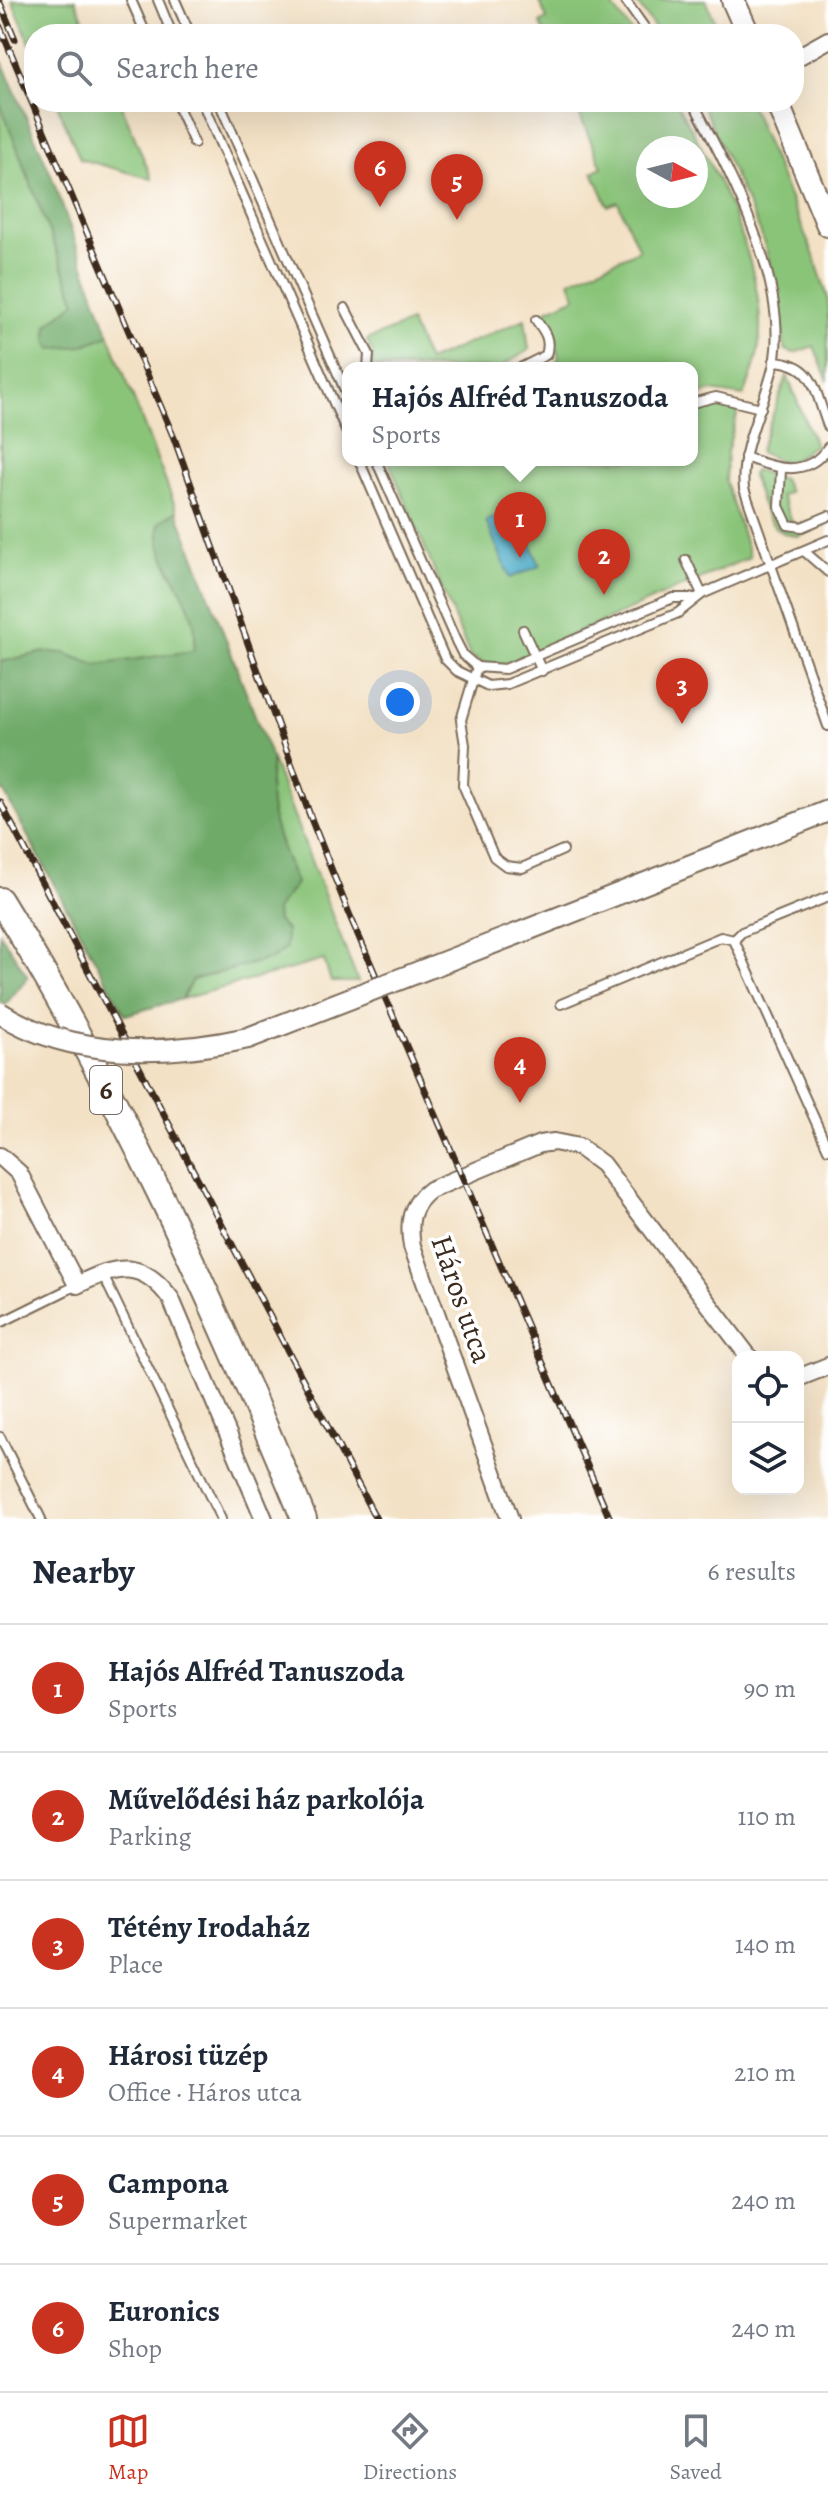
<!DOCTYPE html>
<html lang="en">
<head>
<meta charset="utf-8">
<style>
  :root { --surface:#fff; --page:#f6f6f7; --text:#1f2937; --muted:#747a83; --line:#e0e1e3; --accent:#c8321e }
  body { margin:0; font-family:Alegreya,serif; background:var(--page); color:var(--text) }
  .controls { position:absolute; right:24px; bottom:24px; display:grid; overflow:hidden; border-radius:16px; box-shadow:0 8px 32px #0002 }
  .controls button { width:72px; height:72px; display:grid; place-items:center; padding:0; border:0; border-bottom:2px solid var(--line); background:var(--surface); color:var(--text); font:40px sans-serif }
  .compass { position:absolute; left:636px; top:136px; width:72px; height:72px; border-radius:50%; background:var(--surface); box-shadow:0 8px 32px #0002; rotate:97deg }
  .you { position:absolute; left:400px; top:702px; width:28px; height:28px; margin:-20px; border:6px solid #fff; border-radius:50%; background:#1a73e8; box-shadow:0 0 0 12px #1a73e833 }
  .badge { display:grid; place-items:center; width:52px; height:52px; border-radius:50%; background:var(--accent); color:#fff; font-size:26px; font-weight:700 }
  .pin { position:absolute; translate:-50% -66px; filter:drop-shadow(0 2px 4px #0008) }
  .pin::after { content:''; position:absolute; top:42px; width:28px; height:24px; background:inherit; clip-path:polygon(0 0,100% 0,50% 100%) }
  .popup { position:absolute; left:342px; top:362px; width:356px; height:104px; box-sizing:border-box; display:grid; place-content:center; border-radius:16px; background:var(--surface); filter:drop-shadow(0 2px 6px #0005); font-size:26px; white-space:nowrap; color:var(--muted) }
  .popup b { font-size:30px; color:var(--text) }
  .popup::after { content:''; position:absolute; left:50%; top:100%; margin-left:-16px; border:16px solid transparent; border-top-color:var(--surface) }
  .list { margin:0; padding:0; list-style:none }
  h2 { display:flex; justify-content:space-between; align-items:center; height:104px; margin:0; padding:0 32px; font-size:34px }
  h2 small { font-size:26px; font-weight:400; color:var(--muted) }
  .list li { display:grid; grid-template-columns:52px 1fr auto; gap:24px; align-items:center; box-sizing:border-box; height:128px; padding:0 32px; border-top:2px solid var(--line) }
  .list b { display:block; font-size:30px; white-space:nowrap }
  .list p { margin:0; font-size:26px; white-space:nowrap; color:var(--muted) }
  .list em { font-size:26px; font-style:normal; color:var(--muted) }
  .icon { flex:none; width:44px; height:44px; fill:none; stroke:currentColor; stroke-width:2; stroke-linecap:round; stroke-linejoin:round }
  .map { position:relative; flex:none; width:828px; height:1519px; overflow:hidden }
  .search { position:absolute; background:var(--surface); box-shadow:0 8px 32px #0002; left:24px; right:24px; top:24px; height:88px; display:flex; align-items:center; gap:20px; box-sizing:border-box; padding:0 28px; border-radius:32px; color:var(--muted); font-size:30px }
  .sheet { height:872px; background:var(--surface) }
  nav { display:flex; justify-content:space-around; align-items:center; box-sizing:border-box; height:112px; border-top:2px solid var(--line); background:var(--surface); font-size:22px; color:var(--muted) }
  nav a { display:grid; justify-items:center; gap:4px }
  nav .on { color:var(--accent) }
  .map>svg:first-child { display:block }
</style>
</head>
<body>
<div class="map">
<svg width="828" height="1519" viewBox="0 0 828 1519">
  <rect width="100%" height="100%" fill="#fff"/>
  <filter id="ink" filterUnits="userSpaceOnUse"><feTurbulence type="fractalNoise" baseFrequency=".0125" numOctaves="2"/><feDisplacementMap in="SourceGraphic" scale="16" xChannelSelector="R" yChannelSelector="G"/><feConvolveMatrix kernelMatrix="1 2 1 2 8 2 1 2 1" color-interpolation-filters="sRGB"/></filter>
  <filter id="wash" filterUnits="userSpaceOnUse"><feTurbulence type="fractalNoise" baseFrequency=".006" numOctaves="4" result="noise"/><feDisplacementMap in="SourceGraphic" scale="32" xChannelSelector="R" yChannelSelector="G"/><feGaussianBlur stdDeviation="1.8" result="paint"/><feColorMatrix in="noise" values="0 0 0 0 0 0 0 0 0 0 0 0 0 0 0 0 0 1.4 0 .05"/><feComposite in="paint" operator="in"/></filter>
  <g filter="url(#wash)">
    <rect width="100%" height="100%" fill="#f3e1c5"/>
    <g fill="#8ac479" stroke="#62774c" stroke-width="2" fill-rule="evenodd">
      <path d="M 12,0 L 75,0 L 90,34 L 34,34 L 34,52 Z"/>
      <path d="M 539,0 L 608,0 L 633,34 L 545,34 L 540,23 L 547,19 Z"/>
      <path d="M 635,0 L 706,0 L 720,34 L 659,34 Z"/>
      <path d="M 56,102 L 120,102 L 152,179 L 80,159 Z"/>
      <path d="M 574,102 L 676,102 C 712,164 762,257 760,331 C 760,354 752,374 744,396 L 711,391 L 692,397 L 692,368 L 553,368 L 559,358 L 554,339 L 538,314 L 576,297 L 570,281 L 639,250 L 618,202 L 608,206 L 593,172 L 602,167 ZM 648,148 L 696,148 L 696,196 L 648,196 Z"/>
      <path d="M 701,102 L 749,102 L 813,253 L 828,298 L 828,382 L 814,346 L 794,353 L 785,350 L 773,273 L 760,231 Z"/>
      <path d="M 0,103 L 76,302 L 56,318 L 82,346 L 109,335 L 177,511 L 158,525 L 169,571 L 180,583 L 193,614 L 197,638 L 194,651 L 185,654 L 95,665 L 64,653 L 45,652 L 0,662 Z"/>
      <path d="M 525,319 L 529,350 L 499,368 L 371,368 L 373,355 L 367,340 L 410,322 L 428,361 Z"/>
      <path d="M 787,376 L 815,445 L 788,464 L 759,452 Z"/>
      <path d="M 710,404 L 739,407 L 727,452 L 725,481 L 750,557 L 505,664 L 485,664 L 470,656 L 388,460 L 692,460 L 692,409 Z"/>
      <path d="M 755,470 L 783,479 L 789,492 L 781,496 L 794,526 L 828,518 L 828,523 L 798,536 C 766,535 761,501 752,475 Z"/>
      <path d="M 272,760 L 358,982 L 331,982 L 324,960 L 182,999 L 192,980 L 273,958 L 276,910 L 296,883 C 278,842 264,806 272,760 Z"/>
    </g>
    <g fill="#6faa69" stroke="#556a44" stroke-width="2">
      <path d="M 0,57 L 50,172 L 109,335 L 82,346 L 52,349 L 47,342 L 47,325 L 76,302 L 0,103 Z"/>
      <path d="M 177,511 L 272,760 C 264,806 278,842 296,883 L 276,910 L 277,921 L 286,930 L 286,948 L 273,958 L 192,980 L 182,999 L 125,1015 L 0,785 L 0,662 L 45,652 L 64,653 L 96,665 L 193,651 C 207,602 146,558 161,521 Z"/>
      <path d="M 0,933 L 28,977 L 5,1005 L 0,1002 Z"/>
    </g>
    <path fill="#47a9c6" stroke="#416a72" stroke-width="2" d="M 516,508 L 540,566 L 510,578 L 486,521 Z"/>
  </g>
  <g filter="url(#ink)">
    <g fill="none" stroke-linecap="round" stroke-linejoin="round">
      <g stroke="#7b6a58" stroke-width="12">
        <g id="service">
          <path d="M 131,0 L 146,34"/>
          <path d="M 158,0 L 172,34"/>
          <path d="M 175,0 L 190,34"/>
          <path d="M 625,0 L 649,34"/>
          <path d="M 176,102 L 194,143"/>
          <path d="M 202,102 L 348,435"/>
          <path d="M 219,102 L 348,397"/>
          <path d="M 693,102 C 729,171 787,278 775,358 C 768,401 739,444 744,489 L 828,726"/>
          <path d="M 345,308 L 369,354 L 368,368"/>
          <path d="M 774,361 C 816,364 814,390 828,426"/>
          <path d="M 520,368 L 546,355 C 551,340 545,332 536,320"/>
          <path d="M 692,403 L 716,397 L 761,408"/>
          <path d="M 745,457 C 774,468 807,479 828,447"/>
          <path d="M 359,460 L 445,659 L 457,671 L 488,686 L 507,684 L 678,613 L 702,594 L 828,540"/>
          <path d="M 376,460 L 455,639 L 463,655 L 477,667"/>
          <path d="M 781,470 L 779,506 L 788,525 L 802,527 L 828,516"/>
          <path d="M 804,551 L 828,572"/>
          <path d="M 686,560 L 702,594"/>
          <path d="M 523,630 L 542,671"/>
          <path d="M 477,667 L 461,720 L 465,745 L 463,785 L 494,857 L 506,866 L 522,868 L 563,850"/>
          <path d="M 477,667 L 505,669 L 673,598 L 694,598"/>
          <path d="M 734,940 L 742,932 L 828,897"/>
          <path d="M 561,1004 L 721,937 L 734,940 L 828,1149"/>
          <path d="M 102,1273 L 221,1519"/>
          <path d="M 0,1323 L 77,1285"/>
          <path d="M 0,1437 L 41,1519"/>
        </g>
      </g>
      <g stroke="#7b6a58" stroke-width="20">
        <g id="minor">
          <path d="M 794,59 L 828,40"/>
          <path d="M 0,1156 L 19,1173 L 77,1285 C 117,1265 142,1259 171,1299 L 264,1519"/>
          <path d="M 798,1378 L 828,1366"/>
          <path d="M 510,1519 L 412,1246 C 408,1223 410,1205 430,1190 L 540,1144 L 554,1142 L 579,1147 L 602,1164 L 749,1357"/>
        </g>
      </g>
      <g stroke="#7b6a58" stroke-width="24">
        <path id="tertiary" d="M 527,930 L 828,811"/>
      </g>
      <g stroke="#7b6a58" stroke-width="26">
        <g id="secondary">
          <path d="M 733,0 L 748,34"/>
          <path d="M 777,102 L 828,225"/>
        </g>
      </g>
      <g stroke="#7b6a58" stroke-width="28">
        <path id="primary" d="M 0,900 C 121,1095 216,1307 304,1519"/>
      </g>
      <use href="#service" stroke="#fff" stroke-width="8"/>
      <use href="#minor" stroke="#fff" stroke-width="16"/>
      <use href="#tertiary" stroke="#fff" stroke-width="20"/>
      <use href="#secondary" stroke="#fff" stroke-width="22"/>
      <use href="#primary" stroke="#fff" stroke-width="24"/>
      <g stroke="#3b2a1e" stroke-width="7">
        <g id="rail">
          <path d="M 0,3 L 15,39"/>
          <path d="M 0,27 L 174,438 L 312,821 L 350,916 L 610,1519"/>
          <path d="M 0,802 L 376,1519"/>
        </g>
      </g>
      <use href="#rail" stroke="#fff" stroke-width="4" stroke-dasharray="12" stroke-linecap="butt"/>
      <g stroke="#7b6a58" stroke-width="24" stroke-linecap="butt">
        <path id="tertiary-bridge" d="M 0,1013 C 73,1059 167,1056 248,1038 L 527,930"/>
      </g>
      <use href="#tertiary-bridge" stroke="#fff" stroke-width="20"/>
    </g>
  </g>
  <g text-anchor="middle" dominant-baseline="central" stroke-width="7" stroke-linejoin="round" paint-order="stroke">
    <rect fill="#fff" stroke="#766a62" stroke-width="2" x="90" y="1066" width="32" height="48" rx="6"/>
    <g font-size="28" font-weight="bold" fill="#3b2a1e">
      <text x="106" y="1090">6</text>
    </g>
    <g font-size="30" fill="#3b2a1e" stroke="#fff">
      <text transform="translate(462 1299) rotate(71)">Háros utca</text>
    </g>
  </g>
</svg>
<div class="controls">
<button><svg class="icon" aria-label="locate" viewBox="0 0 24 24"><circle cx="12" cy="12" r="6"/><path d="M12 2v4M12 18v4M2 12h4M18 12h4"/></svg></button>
<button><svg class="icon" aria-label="layers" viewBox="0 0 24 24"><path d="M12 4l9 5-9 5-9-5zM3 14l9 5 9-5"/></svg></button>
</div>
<svg class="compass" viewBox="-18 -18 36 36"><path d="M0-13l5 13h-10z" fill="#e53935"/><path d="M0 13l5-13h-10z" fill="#747a83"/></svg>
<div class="you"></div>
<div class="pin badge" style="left:520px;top:558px">1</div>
<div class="popup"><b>Hajós Alfréd Tanuszoda</b>Sports</div>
<div class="pin badge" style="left:604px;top:595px">2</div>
<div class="pin badge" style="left:682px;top:724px">3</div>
<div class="pin badge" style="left:520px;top:1103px">4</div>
<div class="pin badge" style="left:457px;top:220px">5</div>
<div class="pin badge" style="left:380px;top:207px">6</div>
<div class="search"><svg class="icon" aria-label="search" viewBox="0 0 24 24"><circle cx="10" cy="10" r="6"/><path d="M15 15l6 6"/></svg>Search here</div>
</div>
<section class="sheet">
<h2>Nearby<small>6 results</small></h2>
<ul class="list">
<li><span class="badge">1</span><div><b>Hajós Alfréd Tanuszoda</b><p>Sports</p></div><em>90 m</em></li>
<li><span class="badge">2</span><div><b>Művelődési ház parkolója</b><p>Parking</p></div><em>110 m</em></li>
<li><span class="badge">3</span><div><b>Tétény Irodaház</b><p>Place</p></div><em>140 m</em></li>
<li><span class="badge">4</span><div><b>Hárosi tüzép</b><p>Office · Háros utca</p></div><em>210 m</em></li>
<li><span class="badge">5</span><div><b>Campona</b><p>Supermarket</p></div><em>240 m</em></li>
<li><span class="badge">6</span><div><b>Euronics</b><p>Shop</p></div><em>240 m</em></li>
</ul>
</section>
<nav>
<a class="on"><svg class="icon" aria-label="map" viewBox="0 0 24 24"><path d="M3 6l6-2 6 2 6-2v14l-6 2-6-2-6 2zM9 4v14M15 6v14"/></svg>Map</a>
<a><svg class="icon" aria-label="directions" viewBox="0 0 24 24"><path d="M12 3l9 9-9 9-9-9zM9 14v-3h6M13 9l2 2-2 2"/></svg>Directions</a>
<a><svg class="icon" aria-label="saved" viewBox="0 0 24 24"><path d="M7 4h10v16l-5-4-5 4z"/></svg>Saved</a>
</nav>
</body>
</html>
